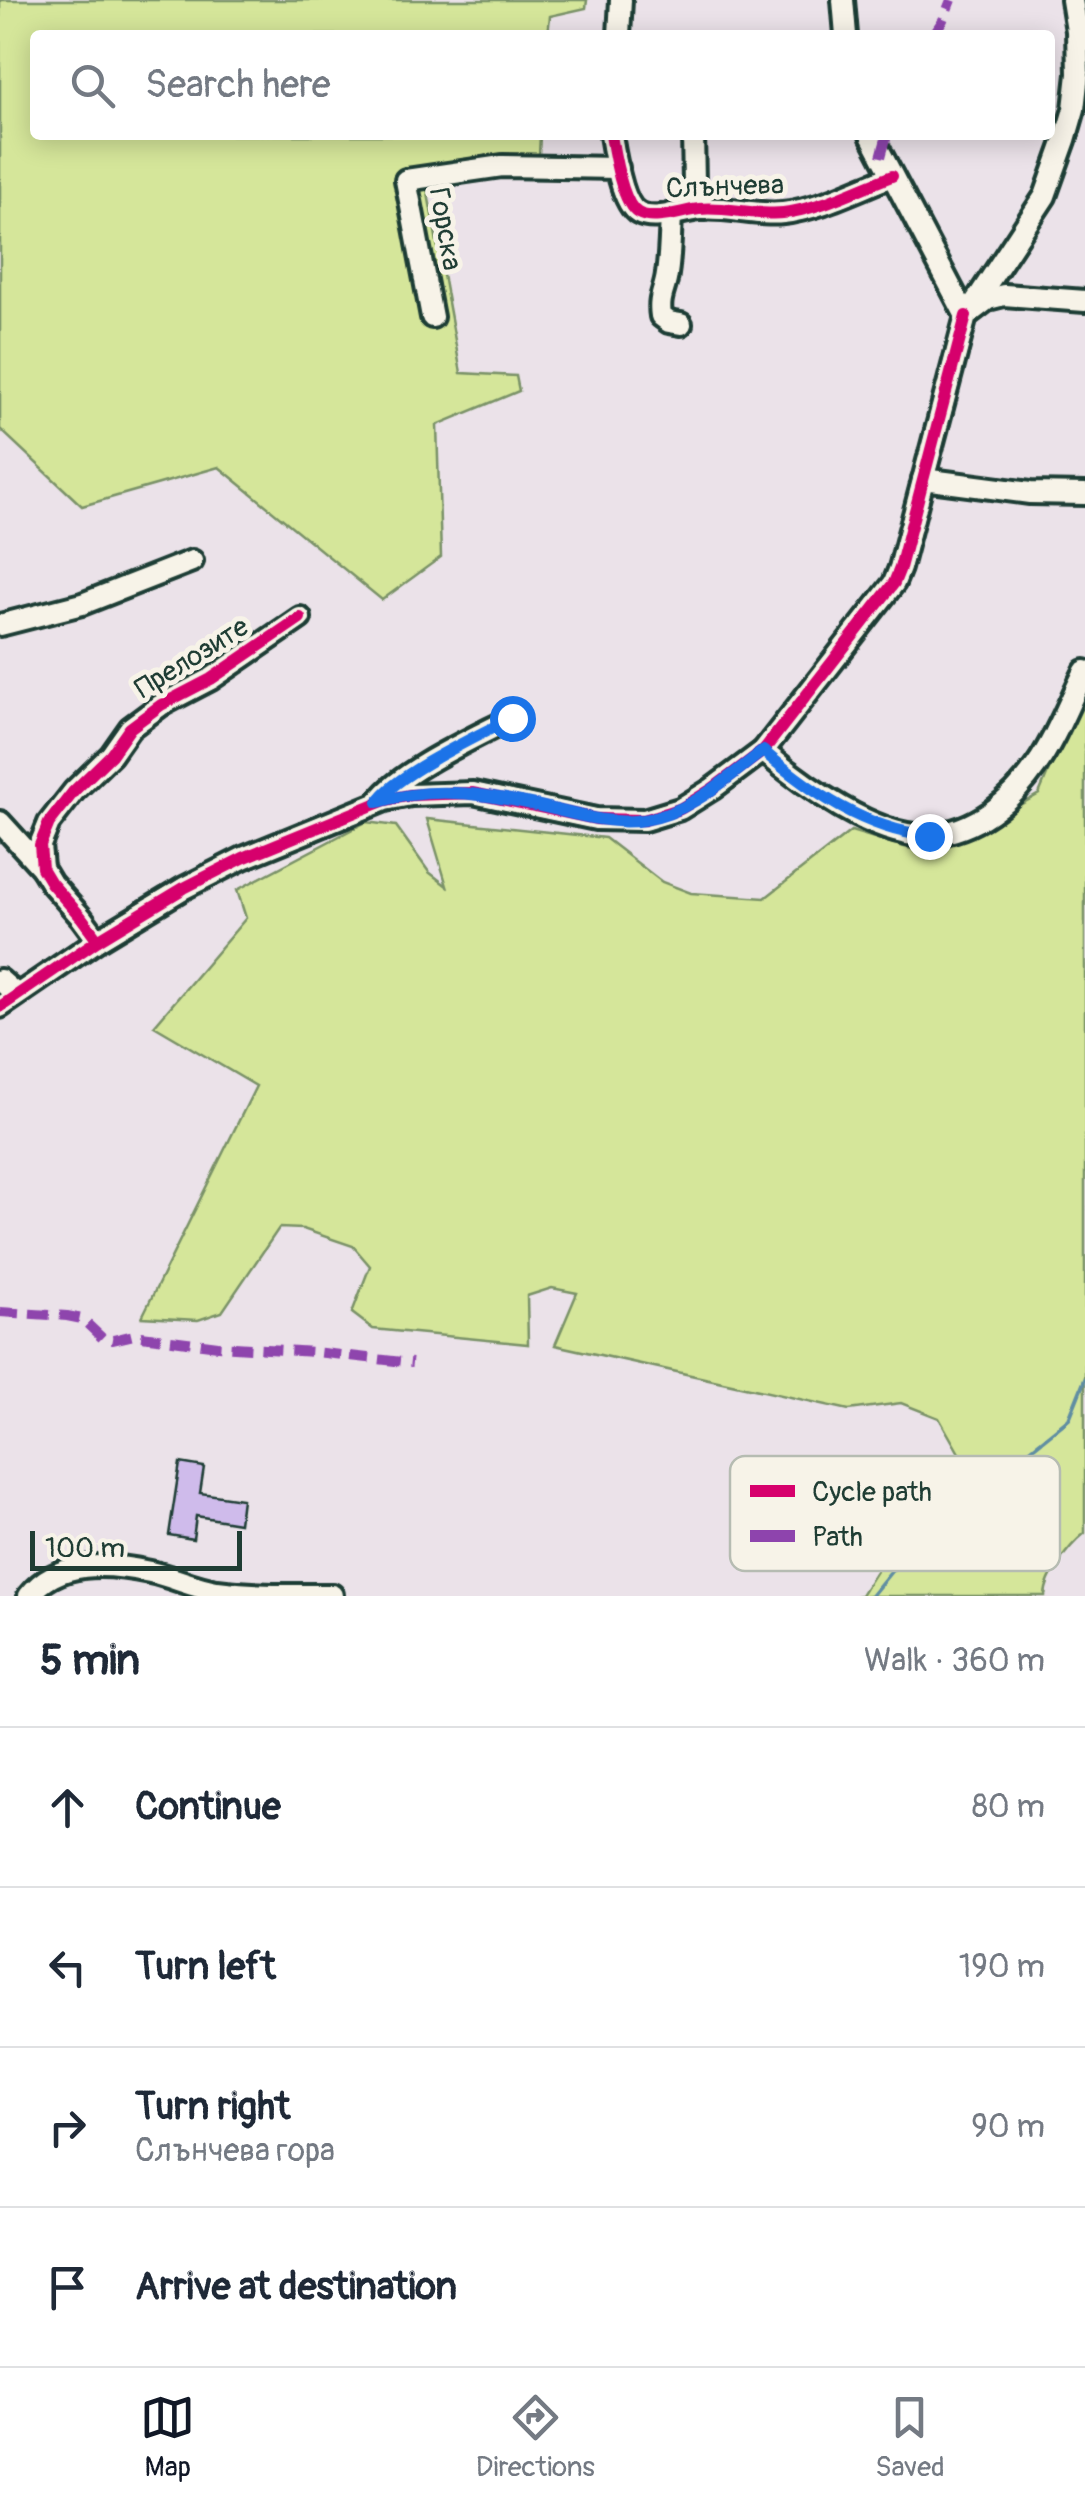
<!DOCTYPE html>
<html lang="en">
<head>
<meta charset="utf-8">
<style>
  :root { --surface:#fff; --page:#f2f2f3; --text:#1f2937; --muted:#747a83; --line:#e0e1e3; --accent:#111827 }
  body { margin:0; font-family:Pangolin,sans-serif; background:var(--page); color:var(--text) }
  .scale { position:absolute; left:30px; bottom:25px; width:212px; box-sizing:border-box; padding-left:10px; border:5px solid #1f3d34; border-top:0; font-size:28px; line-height:35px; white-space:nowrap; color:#1f3d34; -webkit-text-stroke:8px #f7f3e8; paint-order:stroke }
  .stop { position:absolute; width:30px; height:30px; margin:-22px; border:8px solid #1a73e8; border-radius:50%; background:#fff }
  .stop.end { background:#1a73e8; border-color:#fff; box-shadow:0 2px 10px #0008 }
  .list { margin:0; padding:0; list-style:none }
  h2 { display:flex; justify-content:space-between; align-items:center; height:130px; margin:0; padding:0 40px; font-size:42px }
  h2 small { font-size:32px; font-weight:400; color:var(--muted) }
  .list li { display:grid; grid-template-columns:65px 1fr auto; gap:30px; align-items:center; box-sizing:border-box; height:160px; padding:0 40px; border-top:2px solid var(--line) }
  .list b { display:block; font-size:38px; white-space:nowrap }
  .list p { margin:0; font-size:32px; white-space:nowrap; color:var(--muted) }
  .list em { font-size:32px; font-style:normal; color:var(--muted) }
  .icon { flex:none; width:55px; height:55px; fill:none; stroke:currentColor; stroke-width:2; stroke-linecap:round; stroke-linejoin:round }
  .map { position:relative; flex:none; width:1085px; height:1596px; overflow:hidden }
  .search { position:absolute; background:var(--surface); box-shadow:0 5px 25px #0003; left:30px; right:30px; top:30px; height:110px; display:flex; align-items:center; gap:25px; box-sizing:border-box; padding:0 35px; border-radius:10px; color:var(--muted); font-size:38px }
  .sheet { height:770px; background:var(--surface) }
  nav { display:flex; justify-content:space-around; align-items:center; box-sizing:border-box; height:140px; border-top:2px solid var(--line); background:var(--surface); font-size:28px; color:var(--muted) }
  nav a { display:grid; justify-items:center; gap:5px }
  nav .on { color:var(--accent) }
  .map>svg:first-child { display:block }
</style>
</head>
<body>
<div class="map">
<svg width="1085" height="1596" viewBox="0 0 1085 1596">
  <rect width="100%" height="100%" fill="#ebe2e9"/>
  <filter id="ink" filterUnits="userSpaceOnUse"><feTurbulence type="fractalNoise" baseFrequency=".01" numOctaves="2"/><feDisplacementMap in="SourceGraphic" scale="20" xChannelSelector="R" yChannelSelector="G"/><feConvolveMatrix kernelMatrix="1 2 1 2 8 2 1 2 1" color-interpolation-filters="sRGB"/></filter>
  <g filter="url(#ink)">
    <g fill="#d5e69a" stroke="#7a9267" stroke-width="2.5">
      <path d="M 0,0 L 587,0 L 586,8 L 550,16 L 548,35 L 35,35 L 35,135 L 540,135 L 539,155 L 423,166 L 461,373 L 516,376 L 519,391 L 437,425 L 441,557 L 382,600 L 219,467 L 82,506 L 0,429 Z"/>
      <path d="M 1085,684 L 1085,1533 C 1069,1546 1046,1575 1045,1596 L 856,1596 L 861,1595 L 902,1530 L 976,1483 L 939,1418 L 901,1403 L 849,1410 L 555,1345 L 577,1293 L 552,1288 L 527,1296 L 528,1344 L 373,1329 L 352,1313 L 370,1266 L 353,1246 L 303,1229 L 279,1228 L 222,1312 L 198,1320 L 142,1317 L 256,1086 L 154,1026 L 246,918 L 237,890 L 366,822 L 396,826 L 429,872 L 447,886 L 427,819 L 605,838 L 662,882 L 691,893 L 765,898 L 851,831 L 931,855 L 1039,794 Z"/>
    </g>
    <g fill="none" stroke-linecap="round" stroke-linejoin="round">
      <path stroke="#608ea2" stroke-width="4" d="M 871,1596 L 915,1542 L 1069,1419 L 1085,1379"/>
    </g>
    <path fill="#cfbbeb" stroke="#1f3d34" stroke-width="2.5" d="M 180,1463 L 204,1467 L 200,1493 L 242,1499 L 239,1523 L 196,1516 L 193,1539 L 169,1535 Z"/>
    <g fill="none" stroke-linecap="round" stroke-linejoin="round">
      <g stroke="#1f3d34" stroke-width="28">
        <g id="minor">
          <path d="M 843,0 L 846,35"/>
          <path d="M 619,35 L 621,0"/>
          <path d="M 611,135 C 614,153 622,204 638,213 C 654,222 682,211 699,209 C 726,206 755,216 783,213 C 820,209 857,189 892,176"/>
          <path d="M 693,135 L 694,182 L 704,209"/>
          <path d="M 871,135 L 966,316"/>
          <path d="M 671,214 C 670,234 670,255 667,274 C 665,291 658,297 661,316 L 669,322 L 681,324"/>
          <path d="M 971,312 L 988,299 L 1004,295 L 1085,301"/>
          <path d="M 432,317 L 406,180 L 502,166 L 618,168"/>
          <path d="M 923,479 L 1030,493 L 1085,494"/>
          <path d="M 0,625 L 82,604 L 192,561"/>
          <path d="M 763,751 C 800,783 879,841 931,835 C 975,831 1011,802 1036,766 C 1056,738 1069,702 1085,671"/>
          <path d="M 379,801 C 400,771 478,736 512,718"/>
          <path d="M 0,822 L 42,868"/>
          <path d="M 98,940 L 81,917 L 51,883 L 42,868 L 40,845 L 49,823 L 74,791 L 111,755 L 130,728 L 161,705 L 211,679 L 300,618"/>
          <path d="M 0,980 L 16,994"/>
          <path d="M 0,1007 L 98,940 L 184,888 L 243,858 L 385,800 L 411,795 L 473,793 L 596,819 L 644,820 L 680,809 L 712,789 L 763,751 L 894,583 L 900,568 L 966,316 L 1045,196 L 1065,140 L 1074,109 L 1078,74 L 1077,31 L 1072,0"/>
          <path d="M 29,1596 C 58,1559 108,1563 150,1572 C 174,1577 192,1587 217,1591 C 255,1596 294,1595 332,1595"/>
        </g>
      </g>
      <use href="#minor" stroke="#f7f3e8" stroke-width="20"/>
      <g stroke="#8e44ad" stroke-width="10" stroke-dasharray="20 10" stroke-linecap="butt">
        <path d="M 933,35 L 943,20 L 951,0"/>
        <path d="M 881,157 L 887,135"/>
        <path d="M 0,1312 L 67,1316 L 82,1319 L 102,1338 L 113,1340 L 134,1335 L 218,1346 L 315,1352 L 412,1363"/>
      </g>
      <g stroke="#f7f3e8" stroke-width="19">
        <g id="cycleway">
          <path d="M 611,135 C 614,153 622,204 638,213 C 654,222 682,211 699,209 C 726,206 755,216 783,213 C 820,209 857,189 892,176"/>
          <path d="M 98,940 L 81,917 L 51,883 L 42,868 L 40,845 L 49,823 L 74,791 L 111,755 L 130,728 L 161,705 L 211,679 L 300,618"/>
          <path d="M 0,1007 L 98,940 L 184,888 L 243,858 L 385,800 L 411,795 L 473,793 L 596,819 L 644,820 L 680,809 L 712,789 L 763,751 L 894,583 L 900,568 L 966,316"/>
        </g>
      </g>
      <use href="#cycleway" stroke="#d6006c" stroke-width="12"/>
    </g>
  </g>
  <g fill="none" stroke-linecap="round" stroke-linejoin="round" filter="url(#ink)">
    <path stroke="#1a73e8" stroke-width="12" d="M 512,718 C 481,734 394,775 378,802 C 437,784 494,795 553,809 C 582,816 613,825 644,820 C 689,814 728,777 763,751 C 811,792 864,829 929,836"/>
  </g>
  <g text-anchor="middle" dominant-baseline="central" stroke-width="10" stroke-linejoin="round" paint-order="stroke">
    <g font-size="28" fill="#1f3d34" stroke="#f7f3e8">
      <text transform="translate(725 187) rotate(-2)">Слънчева</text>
      <text transform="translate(445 229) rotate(80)">Горска</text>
      <text transform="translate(192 658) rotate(-32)">Прелозите</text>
    </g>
  </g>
  <rect x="730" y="1456" width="330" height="115" rx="15" fill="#f7f3e8" stroke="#b6bcb2" stroke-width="2.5"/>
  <rect x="750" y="1485" width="45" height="12" fill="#d6006c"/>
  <rect x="750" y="1530" width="45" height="12" fill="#8e44ad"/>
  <g font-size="28" fill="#1f3d34">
    <text x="812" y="1501">Cycle path</text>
    <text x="812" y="1546">Path</text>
  </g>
</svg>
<div class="scale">100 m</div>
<div class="stop" style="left:512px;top:718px"></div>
<div class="stop end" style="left:929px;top:836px"></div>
<div class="search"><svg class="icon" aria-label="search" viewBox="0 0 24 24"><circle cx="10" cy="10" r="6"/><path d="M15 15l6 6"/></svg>Search here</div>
</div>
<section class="sheet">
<h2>5 min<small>Walk · 360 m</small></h2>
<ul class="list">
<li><svg class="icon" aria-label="ahead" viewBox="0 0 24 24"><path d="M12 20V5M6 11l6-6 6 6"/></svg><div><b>Continue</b></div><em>80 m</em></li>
<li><svg class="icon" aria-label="left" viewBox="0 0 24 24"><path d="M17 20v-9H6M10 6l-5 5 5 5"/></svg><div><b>Turn left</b></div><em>190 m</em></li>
<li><svg class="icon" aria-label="right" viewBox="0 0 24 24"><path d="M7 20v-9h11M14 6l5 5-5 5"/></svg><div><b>Turn right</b><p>Слънчева гора</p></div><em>90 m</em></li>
<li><svg class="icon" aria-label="arrive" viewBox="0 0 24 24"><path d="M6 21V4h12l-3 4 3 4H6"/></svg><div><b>Arrive at destination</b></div></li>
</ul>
</section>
<nav>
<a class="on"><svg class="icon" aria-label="map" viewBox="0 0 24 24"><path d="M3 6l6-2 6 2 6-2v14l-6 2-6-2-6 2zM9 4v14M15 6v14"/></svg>Map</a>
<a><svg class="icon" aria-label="directions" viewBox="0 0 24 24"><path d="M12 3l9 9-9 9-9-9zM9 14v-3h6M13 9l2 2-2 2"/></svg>Directions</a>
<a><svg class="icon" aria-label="saved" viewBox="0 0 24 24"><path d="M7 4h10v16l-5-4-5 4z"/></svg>Saved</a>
</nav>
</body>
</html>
